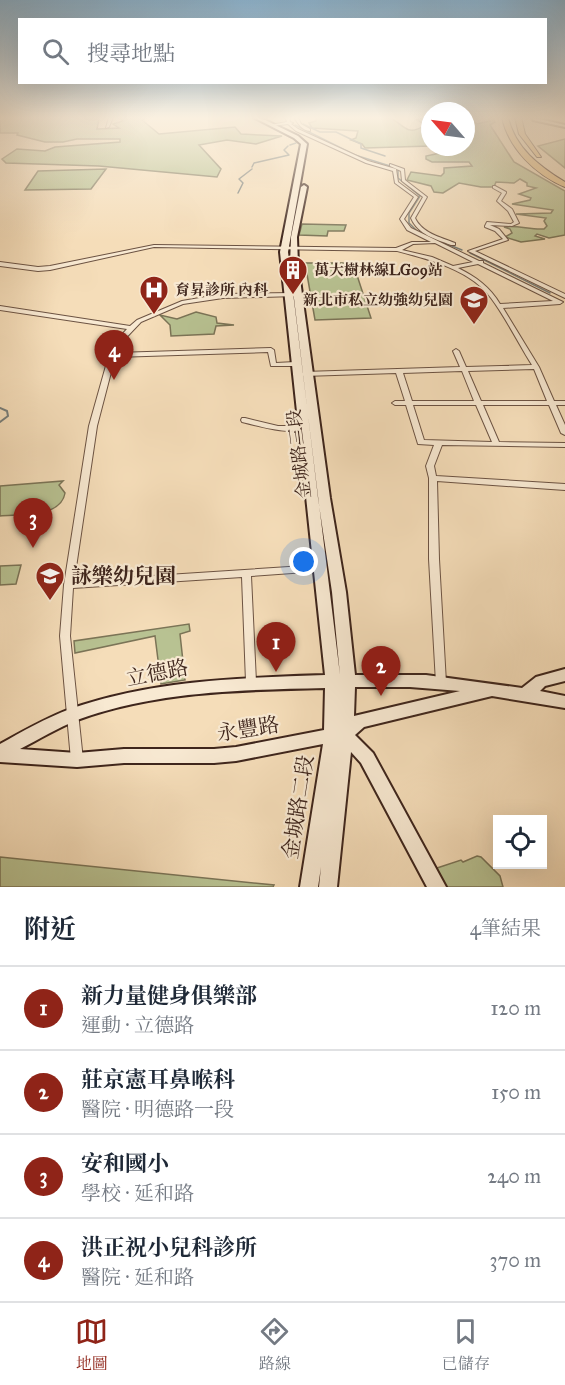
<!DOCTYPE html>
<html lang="zh-TW">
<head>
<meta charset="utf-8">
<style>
  :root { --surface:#fff; --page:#f2f2f3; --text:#1f2937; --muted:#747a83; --line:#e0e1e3; --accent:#8f2418 }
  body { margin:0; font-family:"IM FELL Great Primer","Noto Serif TC",serif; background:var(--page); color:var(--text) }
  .controls { position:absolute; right:18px; bottom:18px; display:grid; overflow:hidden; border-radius:0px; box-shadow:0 6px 24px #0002 }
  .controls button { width:54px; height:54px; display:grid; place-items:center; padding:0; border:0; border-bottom:2px solid var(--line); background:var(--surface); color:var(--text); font:30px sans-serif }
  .compass { position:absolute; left:421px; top:102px; width:54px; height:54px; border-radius:50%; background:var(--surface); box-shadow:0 6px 24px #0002; rotate:298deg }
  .you { position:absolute; left:304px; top:562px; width:21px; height:21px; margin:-15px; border:4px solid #fff; border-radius:50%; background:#1a73e8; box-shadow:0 0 0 9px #1a73e833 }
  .badge { display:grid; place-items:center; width:39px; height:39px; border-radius:50%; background:var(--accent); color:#fff; font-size:20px; font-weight:700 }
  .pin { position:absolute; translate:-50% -50px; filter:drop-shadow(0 2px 3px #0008) }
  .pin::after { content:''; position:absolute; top:32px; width:21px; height:18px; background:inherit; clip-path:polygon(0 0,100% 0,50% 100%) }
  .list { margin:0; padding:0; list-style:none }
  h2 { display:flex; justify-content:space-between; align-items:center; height:78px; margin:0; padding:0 24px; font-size:26px }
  h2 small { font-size:20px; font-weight:400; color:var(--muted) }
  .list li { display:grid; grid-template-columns:39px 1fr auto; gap:18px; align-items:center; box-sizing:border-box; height:84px; padding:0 24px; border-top:2px solid var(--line) }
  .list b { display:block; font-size:22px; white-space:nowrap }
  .list p { margin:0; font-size:20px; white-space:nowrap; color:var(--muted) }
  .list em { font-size:20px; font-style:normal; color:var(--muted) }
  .icon { flex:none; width:33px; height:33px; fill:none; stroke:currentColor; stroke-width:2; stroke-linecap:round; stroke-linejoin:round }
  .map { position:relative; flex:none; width:565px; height:887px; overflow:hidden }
  .search { position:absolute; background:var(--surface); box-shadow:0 6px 24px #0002; left:18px; right:18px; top:18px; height:66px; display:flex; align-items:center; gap:15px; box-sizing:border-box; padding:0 21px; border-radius:0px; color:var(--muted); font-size:22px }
  .sheet { height:414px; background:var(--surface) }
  nav { display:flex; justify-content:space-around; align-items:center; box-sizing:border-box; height:84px; border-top:2px solid var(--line); background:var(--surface); font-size:16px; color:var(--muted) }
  nav a { display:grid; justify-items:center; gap:3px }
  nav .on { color:var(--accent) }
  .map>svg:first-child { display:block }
</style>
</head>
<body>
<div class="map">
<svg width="565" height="887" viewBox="0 0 565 887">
  <rect width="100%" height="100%" fill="#f5ddb9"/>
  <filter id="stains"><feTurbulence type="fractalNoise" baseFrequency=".00333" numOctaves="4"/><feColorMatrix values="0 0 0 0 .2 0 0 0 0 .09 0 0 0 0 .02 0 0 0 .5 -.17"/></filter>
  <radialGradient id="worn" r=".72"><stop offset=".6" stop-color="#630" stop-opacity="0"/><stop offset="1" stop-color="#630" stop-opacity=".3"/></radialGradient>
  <g fill="#b8c292" stroke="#7b7457" stroke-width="1.5">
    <path d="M 0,117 L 87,117 L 99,119 L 97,129 L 119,128 L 113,124 L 123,121 L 118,117 L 148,117 L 142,120 L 159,134 L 235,127 L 241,134 L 282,136 L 256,144 L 227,140 L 199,145 L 221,169 L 217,177 L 99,166 L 6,163 L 2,159 L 17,149 L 45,151 L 55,147 L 120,142 L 120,139 L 77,139 L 63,142 L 45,142 L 17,135 L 18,133 L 0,133 Z"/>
    <path d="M 316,117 C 332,117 375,114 387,117 C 403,121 405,139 425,125 L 413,117 L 430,117 L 430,146 L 365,148 L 362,144 L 351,140 L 356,138 L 358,131 L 312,128 L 309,123 L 316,121 Z"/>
    <path d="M 487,117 L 491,117 L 495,122 L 490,125 L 514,162 L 565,191 L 565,235 L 549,238 L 537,234 L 535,236 L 545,239 L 521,242 L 505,237 L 512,233 L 510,229 L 504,227 C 518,225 530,230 544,229 L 547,226 L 544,221 L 546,218 L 516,214 L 551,213 L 553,210 L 512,204 L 530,200 L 531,198 L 519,194 L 536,188 L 527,186 L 527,183 L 520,179 L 514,183 L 496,182 L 494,187 L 481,187 L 459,183 L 443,193 L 434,192 L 431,186 L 407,180 L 411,172 L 441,176 L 444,173 L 444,168 L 472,166 L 469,162 L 432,162 L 426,159 L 426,156 L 440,153 L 447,147 L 466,147 L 466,118 L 477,124 L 490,121 Z"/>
    <path d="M 565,139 L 565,168 L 538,146 Z"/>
    <path d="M 106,169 L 91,189 L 25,190 L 38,171 Z"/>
    <path d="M 302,224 L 346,225 L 344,231 L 328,231 L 327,236 L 299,235 Z"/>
    <path d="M 305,263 L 353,263 L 371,318 L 315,320 Z"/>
    <path d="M 196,312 L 216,317 L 217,323 L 234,325 L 216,326 L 214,334 L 171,336 L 170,325 L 160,315 L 177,319 Z"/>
    <path d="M 63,481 L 59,485 L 65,493 C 61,518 19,514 0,516 L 0,486 Z"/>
    <path d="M 21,565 L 16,584 L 0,585 L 0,566 Z"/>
    <path d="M 189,624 L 190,631 L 180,634 L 185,680 L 161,684 L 155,636 L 75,653 L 74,641 Z"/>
    <path d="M 477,856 L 481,857 L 500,876 L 503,887 L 444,887 L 434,869 L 461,860 L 463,862 Z"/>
    <path d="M 0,857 L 274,885 L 273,887 L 0,887 Z"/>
  </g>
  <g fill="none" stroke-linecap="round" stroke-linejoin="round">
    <g stroke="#787e7a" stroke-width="1.5">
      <path d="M 303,124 L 320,132 L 336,132 L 361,144 L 361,148 L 385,156"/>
      <path d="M 295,125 L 355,155 L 390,166"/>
      <path d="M 290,145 L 296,143"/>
      <path d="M 252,167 L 254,163 L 289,155 L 284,150 L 288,146"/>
      <path d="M 398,169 L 398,178 L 420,196 L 409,213 L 409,223 L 417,231 L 439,241"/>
      <path d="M 238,193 L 243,183 L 239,179 L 252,169"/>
      <path d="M 442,242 L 462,250"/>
      <path d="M 470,253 L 550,293"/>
    </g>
    <path stroke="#787e7a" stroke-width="2" d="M 0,408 L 7,411 L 8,416 L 0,422"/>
    <path stroke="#d0b89a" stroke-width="5" stroke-dasharray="5 2" stroke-linecap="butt" d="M 526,117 L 535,119"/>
    <g stroke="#6c5343" stroke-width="2">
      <g id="street">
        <path d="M 109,117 L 113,117 L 109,127 L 106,128 Z"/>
        <path d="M 285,117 L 289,117 L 290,122 L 293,123 L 291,124 L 298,129 L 368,161 L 396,169 L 398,182 L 418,197 L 404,219 L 411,228 L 479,261 L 483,261 L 483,263 L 563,302 L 560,304 L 503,308 L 539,367 L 554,401 L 565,401 L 565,405 L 556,405 L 565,425 L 565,435 L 561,433 L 549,405 L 483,405 L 499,442 L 565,443 L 565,447 L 442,445 L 434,466 L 436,476 L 565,484 L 565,490 L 437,481 L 439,559 L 446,683 L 445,686 L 441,687 L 437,686 L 436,683 L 429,559 L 429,478 L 426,466 L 434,445 L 418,444 L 406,405 L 395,405 L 392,403 L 395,401 L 405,401 L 396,373 L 304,376 L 301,374 L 304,372 L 460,367 L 453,351 L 456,349 L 459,351 L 466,367 L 532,365 C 518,343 506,318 491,298 C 471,270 428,259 397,251 L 154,247 L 50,270 L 38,271 L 0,266 L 0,262 L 38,267 L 50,266 L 154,245 L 396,248 L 412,242 L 431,242 L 407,230 L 400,219 L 414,197 L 395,183 L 393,171 L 366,163 L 296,131 L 288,124 L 272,126 L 270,125 L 287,122 ZM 435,243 L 473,262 L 453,266 L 432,257 L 402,250 L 413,244 ZM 478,264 L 553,301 L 500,304 C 490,287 476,277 458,268 ZM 534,369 L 547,401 L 481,401 L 468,371 ZM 462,371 L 474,401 L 412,401 L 403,373 ZM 413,405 L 476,405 L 492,442 L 424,440 Z"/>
        <path d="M 294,117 L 298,117 L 301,124 L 310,129 L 310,131 C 302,130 298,124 294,117 Z"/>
        <path d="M 390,164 L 404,169 L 405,180 L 427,197 L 415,218 C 422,233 440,237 455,243 L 455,245 L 451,245 C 436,239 418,235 411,218 L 423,197 L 402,181 L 401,171 L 390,166 Z"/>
        <path d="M 493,186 L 495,186 L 506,192 L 506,193 L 501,201 L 512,209 L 519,223 L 512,226 L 490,225 L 499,229 L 508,240 L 475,251 L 565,294 L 565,298 L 468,251 L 503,239 L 495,231 L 485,227 L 485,226 L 487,222 L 511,224 L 514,222 L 508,211 L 497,201 L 502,193 L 493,188 Z"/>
        <path d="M 294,293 L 296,294 L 296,296 L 223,298 L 183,304 L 141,322 L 122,342 L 116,353 L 271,348 L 274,350 L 276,363 L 295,362 L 298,364 L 295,366 L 271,366 L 268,352 L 115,357 L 97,426 L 74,581 L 320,565 L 323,566 L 325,568 L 323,570 L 320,571 L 251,576 L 256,682 L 255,685 L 251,686 L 247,685 L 246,682 L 242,577 L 73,588 L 70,636 L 83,760 L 81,764 L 77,765 L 73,764 L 71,760 L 60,636 L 64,585 L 89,426 L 109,355 L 117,340 L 127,329 L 0,310 L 0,306 L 130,326 L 137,320 L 182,301 L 223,294 Z"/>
        <path d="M 242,418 L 245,418 L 278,426 L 303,426 L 307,428 C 291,436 259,426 242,422 L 241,420 Z"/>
      </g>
    </g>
    <g stroke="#3e251c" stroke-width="4">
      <g id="secondary">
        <path d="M 253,117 L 259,117 L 298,136 L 307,144 L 288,252 L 340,675 L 332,592 L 318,498 L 290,265 L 291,237 L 301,187 L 304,185 L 307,187 L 297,237 L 298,265 L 330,498 L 346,592 L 355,675 L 426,675 L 522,688 L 536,677 L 565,669 L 565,681 L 545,686 L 540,691 L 565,696 L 565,708 L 492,696 L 364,727 L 355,735 L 373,753 L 446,887 L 427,887 L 361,763 L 351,752 L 337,887 L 319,887 L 321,867 L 318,887 L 300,887 L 323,744 L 236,761 L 214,763 L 124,763 L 77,767 L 0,762 L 0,744 C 23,731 46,718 70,709 C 153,680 239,678 325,675 L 280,252 L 301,144 L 294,138 ZM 355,687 L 410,687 L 460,691 L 354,716 ZM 325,688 L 324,730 L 236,747 L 214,749 L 124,749 L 77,753 L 20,749 C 39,739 58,728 77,720 C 157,691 242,690 325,688 Z"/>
        <path d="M 535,118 L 565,125 L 565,127 L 533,120 Z"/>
      </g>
    </g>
    <g stroke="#3e251c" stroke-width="2">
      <g id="highway">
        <path d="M 502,117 L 508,117 C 515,148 539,166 565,182 L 565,187 C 536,175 508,148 502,117 Z"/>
        <path d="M 515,117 L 521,117 L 525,134 L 541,157 L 537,157 L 519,134 Z"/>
      </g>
    </g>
    <use href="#street" fill="#f8e9d2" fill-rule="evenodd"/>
    <use href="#secondary" fill="#f8e9d2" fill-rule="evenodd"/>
    <use href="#highway" fill="#eabe7c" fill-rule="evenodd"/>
  </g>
  <linearGradient id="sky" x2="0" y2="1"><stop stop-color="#8bb6d5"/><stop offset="0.49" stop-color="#faf0e0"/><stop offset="1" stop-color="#faf0e0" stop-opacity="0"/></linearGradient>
  <rect width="565" height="241" fill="url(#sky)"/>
  <defs>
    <g id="building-pin" transform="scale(1.5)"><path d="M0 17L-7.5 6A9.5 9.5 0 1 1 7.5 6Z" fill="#8f2418" stroke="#f8e9d2"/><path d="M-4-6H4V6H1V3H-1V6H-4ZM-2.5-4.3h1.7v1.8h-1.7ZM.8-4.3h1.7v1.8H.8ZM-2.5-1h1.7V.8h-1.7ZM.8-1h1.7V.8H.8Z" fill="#fff"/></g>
    <g id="hospital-pin" transform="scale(1.5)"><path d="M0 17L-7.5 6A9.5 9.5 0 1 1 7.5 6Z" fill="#8f2418" stroke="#f8e9d2"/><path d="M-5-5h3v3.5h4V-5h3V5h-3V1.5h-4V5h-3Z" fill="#fff"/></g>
    <g id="school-pin" transform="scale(1.5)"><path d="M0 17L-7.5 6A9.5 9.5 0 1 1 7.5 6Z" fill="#8f2418" stroke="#f8e9d2"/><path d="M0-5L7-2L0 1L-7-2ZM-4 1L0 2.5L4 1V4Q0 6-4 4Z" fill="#fff"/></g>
  </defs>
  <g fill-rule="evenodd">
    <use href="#building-pin" x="293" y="270"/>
    <use href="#hospital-pin" x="154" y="290"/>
    <use href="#school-pin" x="474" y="300"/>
    <use href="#school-pin" x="50" y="576"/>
  </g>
  <g text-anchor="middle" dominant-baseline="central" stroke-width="4.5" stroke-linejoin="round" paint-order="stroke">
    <g font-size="15" font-weight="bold" fill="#3e251c" stroke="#f8e9d2" text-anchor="start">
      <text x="314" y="270">萬大樹林線LG09站</text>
      <text x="175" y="290">育昇診所 內科</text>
      <text x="453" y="300" text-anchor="end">新北市私立幼強幼兒園</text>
    </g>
    <g font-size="18" fill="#3e251c" stroke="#f8e9d2">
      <text transform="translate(299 454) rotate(-97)">金城路三段</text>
    </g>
    <g font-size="21" font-weight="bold" fill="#3e251c" stroke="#f8e9d2" text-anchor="start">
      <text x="71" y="576">詠樂幼兒園</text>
    </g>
    <g font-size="21" fill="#3e251c" stroke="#f8e9d2">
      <text transform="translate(157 673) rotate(-11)">立德路</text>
      <text transform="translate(248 729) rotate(-9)">永豐路</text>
      <text transform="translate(298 807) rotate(-81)">金城路二段</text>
    </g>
  </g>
  <rect width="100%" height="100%" filter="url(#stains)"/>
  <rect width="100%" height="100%" fill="url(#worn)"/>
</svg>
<div class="controls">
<button><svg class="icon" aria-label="locate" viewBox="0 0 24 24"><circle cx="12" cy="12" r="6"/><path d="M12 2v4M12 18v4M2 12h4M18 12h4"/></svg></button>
</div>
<svg class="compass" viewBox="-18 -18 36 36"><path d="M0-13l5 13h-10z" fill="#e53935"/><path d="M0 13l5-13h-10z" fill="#747a83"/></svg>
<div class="you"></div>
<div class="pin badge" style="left:276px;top:672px">1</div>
<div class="pin badge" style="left:381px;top:696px">2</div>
<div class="pin badge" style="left:33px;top:548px">3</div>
<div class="pin badge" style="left:114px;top:380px">4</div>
<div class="search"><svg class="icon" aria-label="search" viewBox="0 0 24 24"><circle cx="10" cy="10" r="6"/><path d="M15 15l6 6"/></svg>搜尋地點</div>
</div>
<section class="sheet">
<h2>附近<small>4筆結果</small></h2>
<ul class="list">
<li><span class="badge">1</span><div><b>新力量健身俱樂部</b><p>運動 · 立德路</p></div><em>120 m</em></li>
<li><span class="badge">2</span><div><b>莊京憲耳鼻喉科</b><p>醫院 · 明德路一段</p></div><em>150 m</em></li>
<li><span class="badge">3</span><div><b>安和國小</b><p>學校 · 延和路</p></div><em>240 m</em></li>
<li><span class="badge">4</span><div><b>洪正祝小兒科診所</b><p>醫院 · 延和路</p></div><em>370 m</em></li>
</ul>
</section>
<nav>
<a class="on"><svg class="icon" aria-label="map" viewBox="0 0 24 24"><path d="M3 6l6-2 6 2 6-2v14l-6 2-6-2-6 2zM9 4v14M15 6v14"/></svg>地圖</a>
<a><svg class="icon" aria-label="directions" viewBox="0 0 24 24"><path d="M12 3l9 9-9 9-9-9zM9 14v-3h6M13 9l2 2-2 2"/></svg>路線</a>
<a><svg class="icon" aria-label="saved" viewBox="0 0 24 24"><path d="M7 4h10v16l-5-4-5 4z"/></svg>已儲存</a>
</nav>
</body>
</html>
